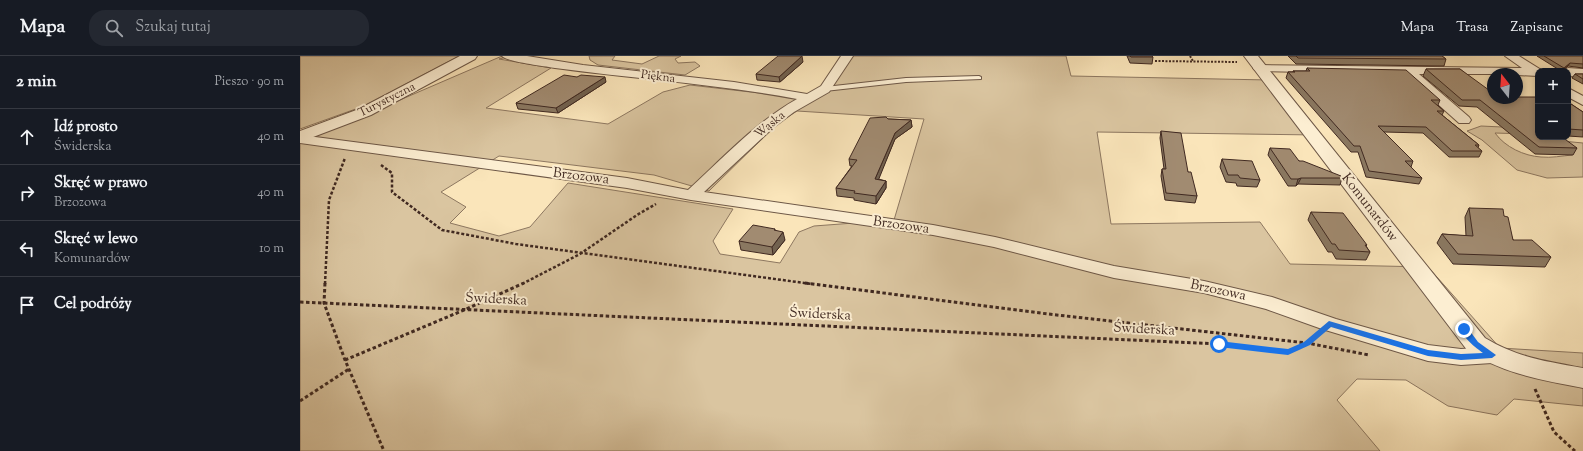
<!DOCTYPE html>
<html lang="pl">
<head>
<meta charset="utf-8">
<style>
  :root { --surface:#171b24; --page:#242831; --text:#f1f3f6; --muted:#9ea1a6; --line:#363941 }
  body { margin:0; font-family:"Sorts Mill Goudy",serif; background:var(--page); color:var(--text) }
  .controls { position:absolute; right:12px; top:12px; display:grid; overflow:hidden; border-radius:8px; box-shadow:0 2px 6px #0003 }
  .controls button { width:36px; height:36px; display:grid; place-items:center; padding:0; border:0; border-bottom:1px solid var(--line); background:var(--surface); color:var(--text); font:20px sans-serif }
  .compass { position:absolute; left:1187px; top:12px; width:36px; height:36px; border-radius:50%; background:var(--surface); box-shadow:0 2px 6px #0003; rotate:343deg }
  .stop { position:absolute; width:12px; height:12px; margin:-9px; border:3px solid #1a73e8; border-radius:50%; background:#fff }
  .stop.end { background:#1a73e8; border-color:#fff; box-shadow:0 1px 4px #0008 }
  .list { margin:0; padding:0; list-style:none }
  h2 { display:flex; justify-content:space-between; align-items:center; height:52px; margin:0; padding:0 16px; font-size:17px }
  h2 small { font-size:13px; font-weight:400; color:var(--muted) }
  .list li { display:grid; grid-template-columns:26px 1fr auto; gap:12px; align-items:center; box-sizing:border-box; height:56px; padding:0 16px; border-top:1px solid var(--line) }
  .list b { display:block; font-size:15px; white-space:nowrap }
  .list p { margin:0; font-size:13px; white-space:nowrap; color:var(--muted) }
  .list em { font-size:13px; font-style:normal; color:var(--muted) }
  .icon { flex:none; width:22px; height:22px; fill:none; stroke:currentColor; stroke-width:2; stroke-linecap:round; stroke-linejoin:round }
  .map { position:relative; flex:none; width:1283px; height:395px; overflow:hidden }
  header { display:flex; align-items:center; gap:24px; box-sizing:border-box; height:56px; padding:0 20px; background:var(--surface); border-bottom:1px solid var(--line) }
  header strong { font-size:19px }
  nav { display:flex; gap:22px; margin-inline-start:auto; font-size:14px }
  .search { width:280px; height:36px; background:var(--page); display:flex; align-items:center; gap:10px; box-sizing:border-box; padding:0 14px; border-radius:16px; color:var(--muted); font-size:15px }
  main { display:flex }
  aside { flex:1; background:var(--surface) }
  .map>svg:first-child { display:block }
</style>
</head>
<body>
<header>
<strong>Mapa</strong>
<div class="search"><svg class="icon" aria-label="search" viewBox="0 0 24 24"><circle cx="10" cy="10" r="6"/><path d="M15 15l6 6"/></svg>Szukaj tutaj</div>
<nav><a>Mapa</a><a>Trasa</a><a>Zapisane</a></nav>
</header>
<main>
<aside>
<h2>2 min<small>Pieszo · 90 m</small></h2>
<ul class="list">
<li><svg class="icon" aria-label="ahead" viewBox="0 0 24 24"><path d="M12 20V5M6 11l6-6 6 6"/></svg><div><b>Idź prosto</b><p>Świderska</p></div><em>40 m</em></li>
<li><svg class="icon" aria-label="right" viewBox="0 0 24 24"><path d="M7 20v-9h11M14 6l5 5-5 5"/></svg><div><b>Skręć w prawo</b><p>Brzozowa</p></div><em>40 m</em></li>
<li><svg class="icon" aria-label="left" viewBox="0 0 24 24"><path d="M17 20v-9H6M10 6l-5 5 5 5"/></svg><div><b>Skręć w lewo</b><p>Komunardów</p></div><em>10 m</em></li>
<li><svg class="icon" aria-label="arrive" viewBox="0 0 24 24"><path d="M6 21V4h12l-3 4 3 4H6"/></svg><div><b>Cel podróży</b></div></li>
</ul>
</aside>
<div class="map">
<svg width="1283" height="395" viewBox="0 0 1283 395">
  <rect width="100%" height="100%" fill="#fae5ba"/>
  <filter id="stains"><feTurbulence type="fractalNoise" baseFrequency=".005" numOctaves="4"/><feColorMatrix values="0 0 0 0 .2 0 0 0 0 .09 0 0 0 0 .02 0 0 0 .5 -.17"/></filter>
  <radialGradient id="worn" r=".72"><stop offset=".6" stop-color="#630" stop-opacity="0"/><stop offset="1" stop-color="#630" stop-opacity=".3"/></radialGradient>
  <g fill="#dac5a0" stroke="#8d7760" fill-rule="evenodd">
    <path d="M 0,0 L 159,0 L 64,50 L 0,73 Z"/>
    <path d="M 202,0 L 211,0 L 199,3 L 251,12 L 186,52 L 308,68 L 363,36 L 390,29 L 485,40 L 520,37 L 542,0 L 766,0 L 771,20 L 969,24 L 1017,79 L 797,76 L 811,168 L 960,166 L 990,208 L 1128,211 L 1200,292 L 1283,297 L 1283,350 L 1214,343 L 1197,359 L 1148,350 L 1106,324 L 1057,323 L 1037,344 L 1080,395 L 0,395 L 0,87 ZM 497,55 L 624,63 L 594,164 L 514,170 L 499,176 L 480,207 L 420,198 L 413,185 L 433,153 L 268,127 L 230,171 L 199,180 L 150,167 L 166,151 L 141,136 L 199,100 L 354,119 L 409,135 L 478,67 Z"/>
    <path d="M 289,0 L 315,0 L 312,4 L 342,8 L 359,0 L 381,0 L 375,3 L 378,7 L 395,6 L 400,10 L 385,19 L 298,9 L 290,4 Z"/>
    <path d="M 1181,70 L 1202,71 L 1227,78 L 1195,77 C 1205,91 1224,100 1241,101 C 1251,102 1262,100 1272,99 L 1262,85 L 1283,87 L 1283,121 L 1247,122 L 1217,114 L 1182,84 L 1167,75 Z"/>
  </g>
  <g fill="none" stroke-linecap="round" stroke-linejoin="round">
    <g stroke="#6e5847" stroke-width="2">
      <path id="service" d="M 679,20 L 681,21 L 681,23 L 606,26 L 525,35 L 522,33 L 525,31 L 606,22 Z"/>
    </g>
    <g stroke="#6e5847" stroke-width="2">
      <g id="minor">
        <path d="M 202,0 L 227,0 L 283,9 L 434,26 L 507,38 L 521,30 L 541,0 L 553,0 L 529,36 L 494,56 L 474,71 L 404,136 L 633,169 L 695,181 L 814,210 L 904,225 L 972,241 L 1036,263 L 1128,289 L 1161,293 L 1192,291 L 1200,294 L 1203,299 L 1200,304 L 1192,307 L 1161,309 L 1128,305 L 1022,273 L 966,253 L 904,237 L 814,222 L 694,191 L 633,179 L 391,144 L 327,132 L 0,87 L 0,79 L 327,122 L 388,134 C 422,103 456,66 497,43 C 417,28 336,23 255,12 C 246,10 207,6 202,0 Z"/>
        <path d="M 1205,0 L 1219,0 L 1243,15 L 1238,15 L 1238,20 L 1217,19 L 1217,18 L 1119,18 L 1169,61 L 1171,64 L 1169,67 L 1159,67 L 1104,18 L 959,15 L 955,14 L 953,12 L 955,10 L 959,9 L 1222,12 Z"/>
        <path d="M 1268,12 L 1283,13 L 1283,21 L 1268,20 L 1268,15 L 1263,15 Z"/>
        <path d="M 1268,32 L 1283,40 L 1283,49 L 1268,41 Z"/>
      </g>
    </g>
    <g stroke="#6e5847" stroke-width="2">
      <g id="tertiary">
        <path d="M 160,0 L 177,0 L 175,3 L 71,59 L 0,86 L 0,75 L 59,53 Z"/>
        <path d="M 944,0 L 958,0 L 1185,282 C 1219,302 1245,305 1283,312 L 1283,332 C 1242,324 1203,318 1167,294 Z"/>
      </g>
    </g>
    <g stroke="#402921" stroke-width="2" stroke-dasharray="2 1.5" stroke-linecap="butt">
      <path d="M 890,0 L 893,5"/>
      <path d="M 855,5 L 937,6"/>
    </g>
    <g stroke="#402921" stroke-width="2.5" stroke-dasharray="3 2" stroke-linecap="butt">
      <path d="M 81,109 L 92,117 L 92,136 L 142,174 L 216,188 L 512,228"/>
      <path d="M 25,228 L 29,144 L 45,102"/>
      <path d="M 222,228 L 280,198 L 337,159 L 356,148"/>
    </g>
    <g stroke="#402921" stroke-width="3" stroke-dasharray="3.5 2.5" stroke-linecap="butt">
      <path d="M 25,227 L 24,247 L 45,304 L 84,395"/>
      <path d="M 505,227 L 748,258 L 1007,287 L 1069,299"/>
      <path d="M 0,246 L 919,288 L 989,296 L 1007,287 L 1014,281"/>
      <path d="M 45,304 L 164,254 L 224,227"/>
      <path d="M 1235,333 L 1254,376 L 1275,395"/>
      <path d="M 0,345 L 49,313"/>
    </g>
    <use href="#service" fill="#fceed2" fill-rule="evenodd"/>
    <use href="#minor" fill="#fceed2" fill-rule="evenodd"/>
    <use href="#tertiary" fill="#fceed2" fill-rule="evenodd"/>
  </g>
  <g fill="#8a7861" stroke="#402921">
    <path d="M 827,0 L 852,0 L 853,1 L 852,8 L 830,7 Z"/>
    <path d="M 988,0 L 1142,0 L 1146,3 L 1144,10 L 996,8 Z"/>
    <path d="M 1237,0 L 1283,0 L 1283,12 L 1268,10 L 1261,15 Z"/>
    <path d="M 503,6 L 480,26 L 457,24 L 456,18 Z"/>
    <path d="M 1007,12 L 1140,44 L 1138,49 L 1144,55 L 1142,59 L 1179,89 L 1178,92 L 1182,95 L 1179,101 L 1149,101 L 1123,77 L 1084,76 L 1113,105 L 1111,111 L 1122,122 L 1119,128 L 1066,121 L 1058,96 L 1051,96 L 986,22 L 988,16 L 993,16 L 993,15 L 1006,15 Z"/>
    <path d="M 1126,13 L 1160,13 L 1238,81 L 1277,92 L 1273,99 L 1235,98 L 1177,51 L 1159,50 L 1123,20 Z"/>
    <path d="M 1275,18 L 1283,18 L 1283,28 L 1272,22 Z"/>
    <path d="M 306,26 L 258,57 L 218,53 L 216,47 Z"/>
    <path d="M 1268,46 L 1283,56 L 1283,81 L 1268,80 Z"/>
    <path d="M 588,63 L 611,64 L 612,71 L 595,83 L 578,123 L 586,125 L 586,132 L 576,148 L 554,144 L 554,142 L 537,140 L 536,132 L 552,110 L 550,110 L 549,103 Z"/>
    <path d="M 861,75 L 888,116 L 897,140 L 895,147 L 865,144 L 861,120 L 862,113 L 864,113 L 860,82 Z"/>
    <path d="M 970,92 L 999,105 L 1042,122 L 1040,129 L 998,128 L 996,130 L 988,130 L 968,99 Z"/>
    <path d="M 922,103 L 960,124 L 957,131 L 937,130 L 936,127 L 926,126 L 920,111 Z"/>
    <path d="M 1169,152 L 1204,160 L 1213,184 L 1251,201 L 1245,211 L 1153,208 L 1137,187 L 1142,178 L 1166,180 L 1165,161 Z"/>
    <path d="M 1011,156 L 1067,189 L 1066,190 L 1070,196 L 1066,204 L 1036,203 L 1032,196 L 1028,196 L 1008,164 Z"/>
    <path d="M 475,173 L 475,174 L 485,184 L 473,199 L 441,194 L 439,185 Z"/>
  </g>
  <g fill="#71614f" stroke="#402921">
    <path d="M 502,0 L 503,6 L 480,26 L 479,21 Z"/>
    <path d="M 1270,7 L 1268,10 L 1262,15 L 1264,12 Z"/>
    <path d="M 305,21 L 306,26 L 258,57 L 256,52 Z"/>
    <path d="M 611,64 L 612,71 L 595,83 L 576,130 L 575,123 L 595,77 Z"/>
    <path d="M 1001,122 L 998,128 L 996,130 L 998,123 Z"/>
    <path d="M 586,125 L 586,132 L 576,148 L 576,140 Z"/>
    <path d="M 483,176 L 485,184 L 473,199 L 472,191 Z"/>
  </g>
  <g fill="#a18b71" stroke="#402921">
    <path d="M 478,0 L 502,0 L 479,21 L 456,18 Z"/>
    <path d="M 830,0 L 852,0 L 853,1 L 831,1 Z"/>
    <path d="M 996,0 L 1142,0 L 1146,3 L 998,2 Z"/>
    <path d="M 1244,0 L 1283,0 L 1283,8 L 1270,7 L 1264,12 Z"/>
    <path d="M 1007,12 L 1106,14 L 1140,44 L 1131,44 L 1144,55 L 1137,55 L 1179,89 L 1175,89 L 1182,95 L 1152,95 L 1126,71 L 1078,70 L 1113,105 L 1105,105 L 1122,122 L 1069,115 L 1060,90 L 1054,90 L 988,16 L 995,16 L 993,15 L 1010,15 Z"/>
    <path d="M 1126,13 L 1160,13 L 1193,37 L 1193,42 L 1217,42 L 1217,41 L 1238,41 L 1238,81 L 1262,81 L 1277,92 L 1239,91 L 1180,44 L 1162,44 Z"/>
    <path d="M 1275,18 L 1283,18 L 1283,23 Z"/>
    <path d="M 264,19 L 277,21 L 281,19 L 305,21 L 256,52 L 216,47 Z"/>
    <path d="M 1268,46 L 1283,56 L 1283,74 L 1268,73 Z"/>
    <path d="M 586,61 L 588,63 L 611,64 L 595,77 L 575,123 L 586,125 L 576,140 L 554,137 L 555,135 L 536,132 L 557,104 L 549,103 L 570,62 Z"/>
    <path d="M 861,75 L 881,77 L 888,116 L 891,116 L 897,140 L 866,137 L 862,113 L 866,113 Z"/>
    <path d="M 970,92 L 990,93 L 999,105 L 1003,105 L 1041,120 L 1042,122 L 1001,122 L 998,123 L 991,123 Z"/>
    <path d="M 922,103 L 952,105 L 960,124 L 940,122 L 938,119 L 928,119 Z"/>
    <path d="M 1169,152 L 1203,153 L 1204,160 L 1208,161 L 1213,184 L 1232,184 L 1251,201 L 1158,198 L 1142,178 L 1173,180 Z"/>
    <path d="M 1011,156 L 1043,157 L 1067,189 L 1065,189 L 1070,196 L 1039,194 L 1035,188 L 1032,188 Z"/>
    <path d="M 453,169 L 475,173 L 474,174 L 483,176 L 472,191 L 439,185 Z"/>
  </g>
  <path fill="#1a73e8" d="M 1029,265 L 1128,294 L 1161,298 L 1183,297 C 1176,292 1160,280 1161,271 L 1167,271 L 1178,286 L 1196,299 L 1192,302 L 1161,304 L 1128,300 L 1031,271 L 1010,289 L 988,299 L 919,291 L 915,288 L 919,285 L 988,293 L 1004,286 Z"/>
  <g text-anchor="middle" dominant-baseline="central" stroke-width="4" stroke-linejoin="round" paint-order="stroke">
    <g font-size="12" fill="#402921" stroke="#fceed2">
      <text transform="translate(358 21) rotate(7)">Piękna</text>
      <text transform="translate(87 44) rotate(-27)">Turystyczna</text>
      <text transform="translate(470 69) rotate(-39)">Wąska</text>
    </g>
    <g font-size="14" fill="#402921" stroke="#fceed2">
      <text transform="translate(281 121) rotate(7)">Brzozowa</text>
      <text transform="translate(1069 152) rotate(52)">Komunardów</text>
      <text transform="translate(601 170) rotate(8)">Brzozowa</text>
      <text transform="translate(918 235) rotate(12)">Brzozowa</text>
      <text transform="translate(196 244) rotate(3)">Świderska</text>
      <text transform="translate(520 259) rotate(3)">Świderska</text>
      <text transform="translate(844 274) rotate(3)">Świderska</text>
    </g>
  </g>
  <rect width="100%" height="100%" filter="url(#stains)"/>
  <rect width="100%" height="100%" fill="url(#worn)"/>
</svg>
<div class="controls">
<button>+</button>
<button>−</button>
</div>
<svg class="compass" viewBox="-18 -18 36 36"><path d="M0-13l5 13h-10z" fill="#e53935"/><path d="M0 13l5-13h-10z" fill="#9ea1a6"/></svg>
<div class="stop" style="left:919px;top:288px"></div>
<div class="stop end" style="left:1164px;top:273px"></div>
</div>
</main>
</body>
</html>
